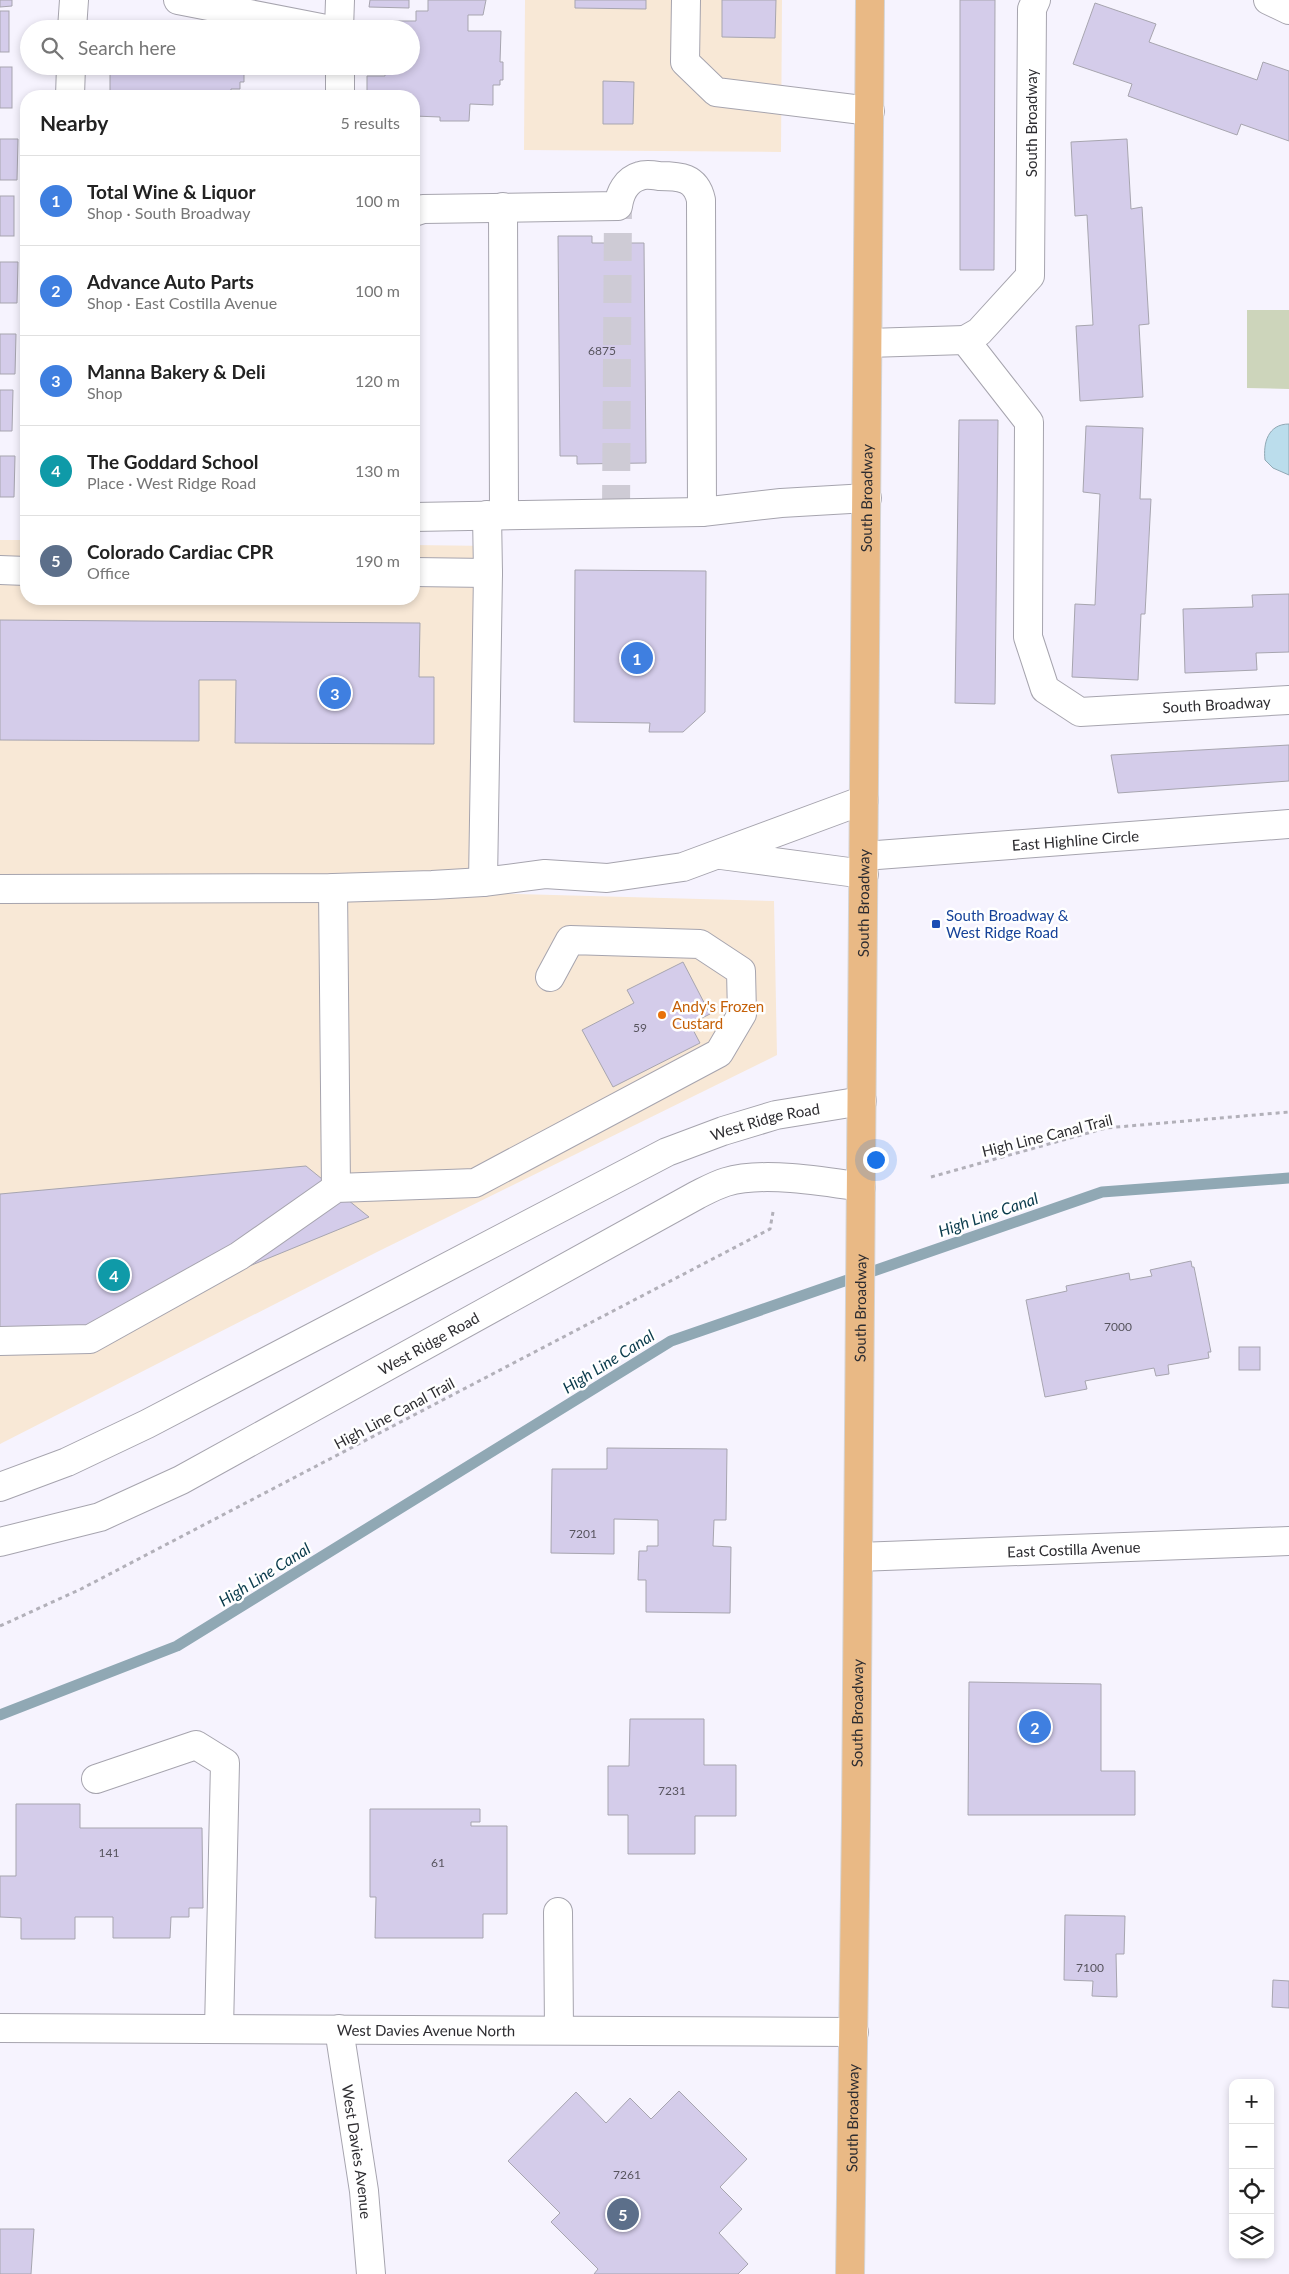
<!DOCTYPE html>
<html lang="en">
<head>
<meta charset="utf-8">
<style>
  :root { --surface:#fff; --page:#f2f2f2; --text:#222; --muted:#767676; --line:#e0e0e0; --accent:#ca3a47 }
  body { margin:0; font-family:Lato,sans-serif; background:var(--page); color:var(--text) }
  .controls { position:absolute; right:15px; bottom:15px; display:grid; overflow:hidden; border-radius:10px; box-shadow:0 2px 8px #0003 }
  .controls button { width:45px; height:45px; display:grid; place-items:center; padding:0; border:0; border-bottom:1px solid var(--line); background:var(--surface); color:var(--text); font:25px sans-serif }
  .you { position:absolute; left:875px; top:1159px; width:18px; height:18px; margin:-12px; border:4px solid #fff; border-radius:50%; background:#1a73e8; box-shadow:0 0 0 8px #1a73e833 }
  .badge { display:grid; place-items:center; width:32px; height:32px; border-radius:50%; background:var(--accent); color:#fff; font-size:16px; font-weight:700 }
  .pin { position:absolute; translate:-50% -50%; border:2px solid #fff; box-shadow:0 1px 5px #0006 }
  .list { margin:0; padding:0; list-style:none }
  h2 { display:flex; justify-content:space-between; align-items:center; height:65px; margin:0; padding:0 20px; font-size:21px }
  h2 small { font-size:16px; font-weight:400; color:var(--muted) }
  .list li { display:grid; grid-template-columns:32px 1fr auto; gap:15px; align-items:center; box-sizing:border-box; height:90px; padding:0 20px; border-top:1px solid var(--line) }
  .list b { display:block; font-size:19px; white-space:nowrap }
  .list p { margin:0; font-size:16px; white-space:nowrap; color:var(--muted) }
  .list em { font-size:16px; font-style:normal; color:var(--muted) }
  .icon { flex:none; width:28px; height:28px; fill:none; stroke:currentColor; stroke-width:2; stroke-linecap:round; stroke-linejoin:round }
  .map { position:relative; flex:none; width:1289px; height:2274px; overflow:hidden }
  .search { position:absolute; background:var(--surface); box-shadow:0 2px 8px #0003; left:20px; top:20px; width:400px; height:55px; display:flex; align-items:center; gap:12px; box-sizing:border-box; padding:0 18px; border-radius:28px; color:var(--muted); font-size:19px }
  .panel { position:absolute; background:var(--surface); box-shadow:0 2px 8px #0003; left:20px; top:90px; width:400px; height:515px; border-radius:20px }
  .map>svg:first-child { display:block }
</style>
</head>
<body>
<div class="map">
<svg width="1289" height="2274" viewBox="0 0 1289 2274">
  <rect width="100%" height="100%" fill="#f6f3fe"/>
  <g fill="#f8e8d6">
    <path d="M 525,0 L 782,0 L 781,152 L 524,150 Z"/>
    <path d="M 0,540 L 26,540 L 26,599 L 414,599 L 414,545 L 491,546 L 484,893 L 774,901 L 777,1055 L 377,1252 L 0,1444 Z"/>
  </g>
  <path fill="#cdd5bb" d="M 1247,310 L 1289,310 L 1289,389 L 1247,388 Z"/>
  <path fill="#bbddec" stroke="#90a8b4" d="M 1289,424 L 1289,475 L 1273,468 L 1265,460 C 1263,443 1268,424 1289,424 Z"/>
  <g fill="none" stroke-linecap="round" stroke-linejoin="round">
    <path stroke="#90a8b4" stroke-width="11" d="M 0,1715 L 177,1646 L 671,1341 L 1102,1192 L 1289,1178"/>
  </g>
  <g fill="#d4ccea" stroke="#a7a5af">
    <path d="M 0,0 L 12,0 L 12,6 L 0,7 Z"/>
    <path d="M 370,0 L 409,0 L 409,8 L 369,7 Z"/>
    <path d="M 428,0 L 486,0 L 483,15 L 468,15 L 468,31 L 501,31 L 500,62 L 503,62 L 503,80 L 500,80 L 500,85 L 493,85 L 493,105 L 470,104 L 469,121 L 440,121 L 440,117 L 414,116 L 414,96 L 367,96 L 367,76 L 385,76 L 385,66 L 411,66 L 411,29 L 371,29 L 371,21 L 416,21 L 416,11 L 428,11 Z"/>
    <path d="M 575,0 L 646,0 L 646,9 L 575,8 Z"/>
    <path d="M 722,0 L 776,0 L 775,38 L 722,37 Z"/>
    <path d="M 960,0 L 995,0 L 994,270 L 960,270 Z"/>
    <path d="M 1095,3 L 1156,24 L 1149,42 L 1257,80 L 1263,62 L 1289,71 L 1289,141 L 1241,124 L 1237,135 L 1128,96 L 1132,84 L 1073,64 Z"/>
    <rect x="0" y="11" width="9" height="41"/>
    <path d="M 110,66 L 244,66 L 244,82 L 240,82 L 240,89 L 231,89 L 231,96 L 110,96 Z"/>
    <rect x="0" y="67" width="12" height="41"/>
    <path d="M 603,81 L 634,82 L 633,124 L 603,124 Z"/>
    <path d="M 0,139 L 18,139 L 17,180 L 0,180 Z"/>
    <path d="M 1127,139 L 1131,209 L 1142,207 L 1149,324 L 1139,325 L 1143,397 L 1080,401 L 1076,326 L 1093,325 L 1087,215 L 1075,216 L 1071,142 Z"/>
    <rect x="0" y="196" width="14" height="40"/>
    <path d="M 558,236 L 592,236 L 592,243 L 644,243 L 646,463 L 577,464 L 577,456 L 560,456 Z"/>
    <path d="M 0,262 L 18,262 L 17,303 L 0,303 Z"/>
    <path d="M 0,334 L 16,334 L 15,374 L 0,374 Z"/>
    <path d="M 0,390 L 13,390 L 12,431 L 0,431 Z"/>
    <path d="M 959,420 L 998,420 L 995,704 L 955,703 Z"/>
    <path d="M 1086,426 L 1143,428 L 1140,499 L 1151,499 L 1145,614 L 1141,614 L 1138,680 L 1072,677 L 1075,604 L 1095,605 L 1100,494 L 1083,492 Z"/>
    <path d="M 0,456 L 15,456 L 14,497 L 0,497 Z"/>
    <path d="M 575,570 L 706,571 L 705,712 L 683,732 L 649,732 L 650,723 L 574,722 Z"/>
    <path d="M 1289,594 L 1289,652 L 1256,653 L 1257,670 L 1185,673 L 1183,609 L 1253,607 L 1252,595 Z"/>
    <path d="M 0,620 L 420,623 L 419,677 L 434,677 L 434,744 L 235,743 L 236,680 L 199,680 L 199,741 L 0,740 Z"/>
    <path d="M 1289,745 L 1289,781 L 1118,793 L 1111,755 Z"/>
    <path d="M 683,962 L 710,1014 L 690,1024 L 700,1043 L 613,1087 L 582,1030 L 634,1003 L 627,990 Z"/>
    <path d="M 306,1166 L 369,1217 L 69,1340 L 0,1332 L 0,1194 Z"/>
    <path d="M 1191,1261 L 1192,1267 L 1194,1267 L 1211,1352 L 1208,1352 L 1209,1358 L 1168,1365 L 1169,1374 L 1156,1376 L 1154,1368 L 1085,1381 L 1087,1389 L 1045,1397 L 1026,1300 L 1067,1291 L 1066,1286 L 1129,1273 L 1130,1280 L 1152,1276 L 1150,1270 Z"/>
    <rect x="1239" y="1347" width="21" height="23"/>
    <path d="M 607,1448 L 727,1449 L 726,1520 L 714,1520 L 713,1546 L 731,1547 L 730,1613 L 646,1612 L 646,1580 L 638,1580 L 639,1551 L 647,1551 L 647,1546 L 658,1546 L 658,1520 L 614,1519 L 614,1554 L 551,1553 L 552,1469 L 607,1469 Z"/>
    <path d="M 969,1682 L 1101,1684 L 1101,1771 L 1135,1771 L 1135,1815 L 968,1815 Z"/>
    <path d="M 630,1719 L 704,1719 L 704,1765 L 736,1765 L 736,1816 L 695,1816 L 695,1854 L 628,1854 L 628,1815 L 608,1815 L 608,1766 L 629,1766 Z"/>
    <path d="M 16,1804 L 80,1804 L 80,1828 L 202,1828 L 203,1908 L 189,1908 L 189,1917 L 171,1917 L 170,1938 L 113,1938 L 113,1917 L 75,1917 L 75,1939 L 21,1939 L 21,1918 L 0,1917 L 0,1876 L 16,1876 Z"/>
    <path d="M 370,1809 L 480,1809 L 480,1822 L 471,1822 L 471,1826 L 507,1826 L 507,1914 L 483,1914 L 483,1938 L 375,1938 L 376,1897 L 370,1897 Z"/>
    <path d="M 1065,1915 L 1125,1916 L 1124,1954 L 1116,1954 L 1117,1997 L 1092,1996 L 1093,1981 L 1064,1980 Z"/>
    <path d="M 1273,1980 L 1289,1981 L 1289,2008 L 1272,2007 Z"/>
    <path d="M 679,2091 L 747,2159 L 720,2187 L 742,2209 L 719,2233 L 748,2264 L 738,2274 L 594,2274 L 598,2269 L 551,2222 L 560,2213 L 508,2161 L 576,2092 L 606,2123 L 630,2098 L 651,2119 Z"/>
    <path d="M 0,2229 L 34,2229 L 31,2274 L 0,2274 Z"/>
  </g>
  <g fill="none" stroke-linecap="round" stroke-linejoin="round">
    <path stroke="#cecbd5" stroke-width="28" stroke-dasharray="28 14" stroke-linecap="butt" d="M 616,513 L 618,206"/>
    <g stroke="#a6a4ae" stroke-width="30">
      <g id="minor">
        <path d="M 178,0 L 326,29"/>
        <path d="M 686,0 L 685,62 L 716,92 L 870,111"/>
        <path id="s1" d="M 1036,0 L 1032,9 L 1030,276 L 979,332 L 965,340 L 1029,422 L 1028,637 L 1045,689 L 1080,712 L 1289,700"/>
        <path d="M 1268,0 L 1289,10"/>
        <path d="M 72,29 L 74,0"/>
        <path d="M 339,29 L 340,0"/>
        <path d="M 340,66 L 340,96"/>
        <path d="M 70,96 L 71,66"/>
        <path d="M 503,207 L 504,515"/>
        <path d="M 414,212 L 423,209 L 618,206 C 620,193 626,180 640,176 C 645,174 653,175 659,176 C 680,176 696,177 701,200 L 702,512"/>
        <path d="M 868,343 L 965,340"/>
        <path d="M 414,517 L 702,512 L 781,503 L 867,498"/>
        <path d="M 0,570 L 26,571"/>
        <path d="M 414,572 L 488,573"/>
        <path d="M 721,855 L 864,874"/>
        <path id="s2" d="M 864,856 L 1289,824"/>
        <path d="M 483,882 L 488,573 L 487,515"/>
        <path d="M 333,888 L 336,1188"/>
        <path d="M 0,889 L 333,888 L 432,885 L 483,882 L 545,874 L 607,878 L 683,867 L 864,800"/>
        <path d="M 0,1341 L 90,1339 L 239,1256 L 336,1188 L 475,1183 L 719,1053 L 742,1014 L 741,971 L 700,944 L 570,940 L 550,977"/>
        <path id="s3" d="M 0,1487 L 67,1462 L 147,1424 L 667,1152 L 723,1131 L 776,1115 L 862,1101"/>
        <path id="s4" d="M 0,1542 L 100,1517 L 181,1480 L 697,1195 C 707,1190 716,1185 726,1182 C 762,1171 823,1181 861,1187"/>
        <path id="s5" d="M 858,1557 L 1289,1541"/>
        <path d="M 96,1779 L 196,1745 L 225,1763 L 219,2029"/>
        <path d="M 558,1912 L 559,2030"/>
        <path id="s6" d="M 0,2028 L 854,2032"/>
        <path id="s7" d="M 339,2029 L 364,2191 L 371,2274"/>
      </g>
    </g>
    <g stroke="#d5d5d6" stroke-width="30">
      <g id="major">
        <path id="s8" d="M 850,2274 L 856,1819 L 870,0"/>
      </g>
    </g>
    <g stroke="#b2b0b9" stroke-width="3" stroke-dasharray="4 4" stroke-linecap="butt">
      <path d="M 931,1177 L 1106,1128 L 1289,1112"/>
      <path d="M 0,1626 L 81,1589 L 770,1229 L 773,1212"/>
    </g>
    <use href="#minor" stroke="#fff" stroke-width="28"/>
    <use href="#major" stroke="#e9b985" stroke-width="28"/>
  </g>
  <rect fill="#1a4fb4" stroke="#fff" stroke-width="2" x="931" y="919" width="10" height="10" rx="2.5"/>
  <circle fill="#e8710a" stroke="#fff" stroke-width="2" cx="662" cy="1015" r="5"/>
  <g text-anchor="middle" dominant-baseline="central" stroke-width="5" stroke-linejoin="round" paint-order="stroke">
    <g font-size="12" fill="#57545e">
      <text x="602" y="350">6875</text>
      <text x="640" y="1027">59</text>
      <text x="1118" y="1326">7000</text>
      <text x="583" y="1533">7201</text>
      <text x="672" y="1790">7231</text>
      <text x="109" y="1852">141</text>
      <text x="438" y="1862">61</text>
      <text x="1090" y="1967">7100</text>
      <text x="627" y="2174">7261</text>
    </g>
    <g font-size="15" fill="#2d2c30" stroke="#fff">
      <text transform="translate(1031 123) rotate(-90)">South Broadway</text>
      <text stroke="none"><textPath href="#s8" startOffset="1776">South Broadway</textPath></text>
      <text stroke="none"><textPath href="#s1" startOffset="921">South Broadway</textPath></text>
      <text stroke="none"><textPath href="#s2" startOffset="212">East Highline Circle</textPath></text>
      <text stroke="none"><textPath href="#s8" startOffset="1371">South Broadway</textPath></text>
      <text stroke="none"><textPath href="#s3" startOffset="850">West Ridge Road</textPath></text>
      <text transform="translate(1047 1135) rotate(-14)">High Line Canal Trail</text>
      <text stroke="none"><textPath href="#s8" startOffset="966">South Broadway</textPath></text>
      <text stroke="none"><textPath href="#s4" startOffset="475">West Ridge Road</textPath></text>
      <text transform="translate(394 1413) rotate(-28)">High Line Canal Trail</text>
      <text stroke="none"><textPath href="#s5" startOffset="216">East Costilla Avenue</textPath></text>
      <text stroke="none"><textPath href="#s8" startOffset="561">South Broadway</textPath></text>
      <text stroke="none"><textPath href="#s6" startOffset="426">West Davies Avenue North</textPath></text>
      <text stroke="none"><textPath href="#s8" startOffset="156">South Broadway</textPath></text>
      <text stroke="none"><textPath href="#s7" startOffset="124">West Davies Avenue</textPath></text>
    </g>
    <g font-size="15" fill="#164399" stroke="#fff" text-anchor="start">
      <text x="946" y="915">South Broadway &amp;<tspan x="946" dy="17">West Ridge Road</tspan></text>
    </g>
    <g font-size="15" fill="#c56008" stroke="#fff" text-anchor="start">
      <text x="672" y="1006">Andy's Frozen<tspan x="672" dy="17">Custard</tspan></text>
    </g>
    <g font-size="16" font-style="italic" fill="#0a3b4c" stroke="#fff">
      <text transform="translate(988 1214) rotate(-19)">High Line Canal</text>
      <text transform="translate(608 1361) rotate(-32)">High Line Canal</text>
      <text transform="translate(264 1574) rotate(-32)">High Line Canal</text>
    </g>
  </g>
</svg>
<div class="controls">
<button>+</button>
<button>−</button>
<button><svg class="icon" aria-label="locate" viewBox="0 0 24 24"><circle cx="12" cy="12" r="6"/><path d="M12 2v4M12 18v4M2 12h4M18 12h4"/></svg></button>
<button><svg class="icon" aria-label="layers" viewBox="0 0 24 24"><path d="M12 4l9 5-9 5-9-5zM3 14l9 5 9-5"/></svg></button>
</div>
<div class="you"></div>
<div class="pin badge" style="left:637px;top:658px;background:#3f7fe0">1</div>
<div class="pin badge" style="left:1035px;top:1727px;background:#3f7fe0">2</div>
<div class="pin badge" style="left:335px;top:693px;background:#3f7fe0">3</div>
<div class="pin badge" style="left:114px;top:1275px;background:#0f9aa8">4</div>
<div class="pin badge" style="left:623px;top:2214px;background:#5c6f8a">5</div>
<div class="search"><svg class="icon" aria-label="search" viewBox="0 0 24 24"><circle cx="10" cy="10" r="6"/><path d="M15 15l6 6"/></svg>Search here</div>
<section class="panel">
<h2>Nearby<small>5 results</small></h2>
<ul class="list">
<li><span class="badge" style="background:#3f7fe0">1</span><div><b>Total Wine &amp; Liquor</b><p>Shop · South Broadway</p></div><em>100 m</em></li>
<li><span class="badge" style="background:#3f7fe0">2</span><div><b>Advance Auto Parts</b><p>Shop · East Costilla Avenue</p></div><em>100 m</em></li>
<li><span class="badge" style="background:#3f7fe0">3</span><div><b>Manna Bakery &amp; Deli</b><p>Shop</p></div><em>120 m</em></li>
<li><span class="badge" style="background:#0f9aa8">4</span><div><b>The Goddard School</b><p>Place · West Ridge Road</p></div><em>130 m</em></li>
<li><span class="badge" style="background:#5c6f8a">5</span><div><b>Colorado Cardiac CPR</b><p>Office</p></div><em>190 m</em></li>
</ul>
</section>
</div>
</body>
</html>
